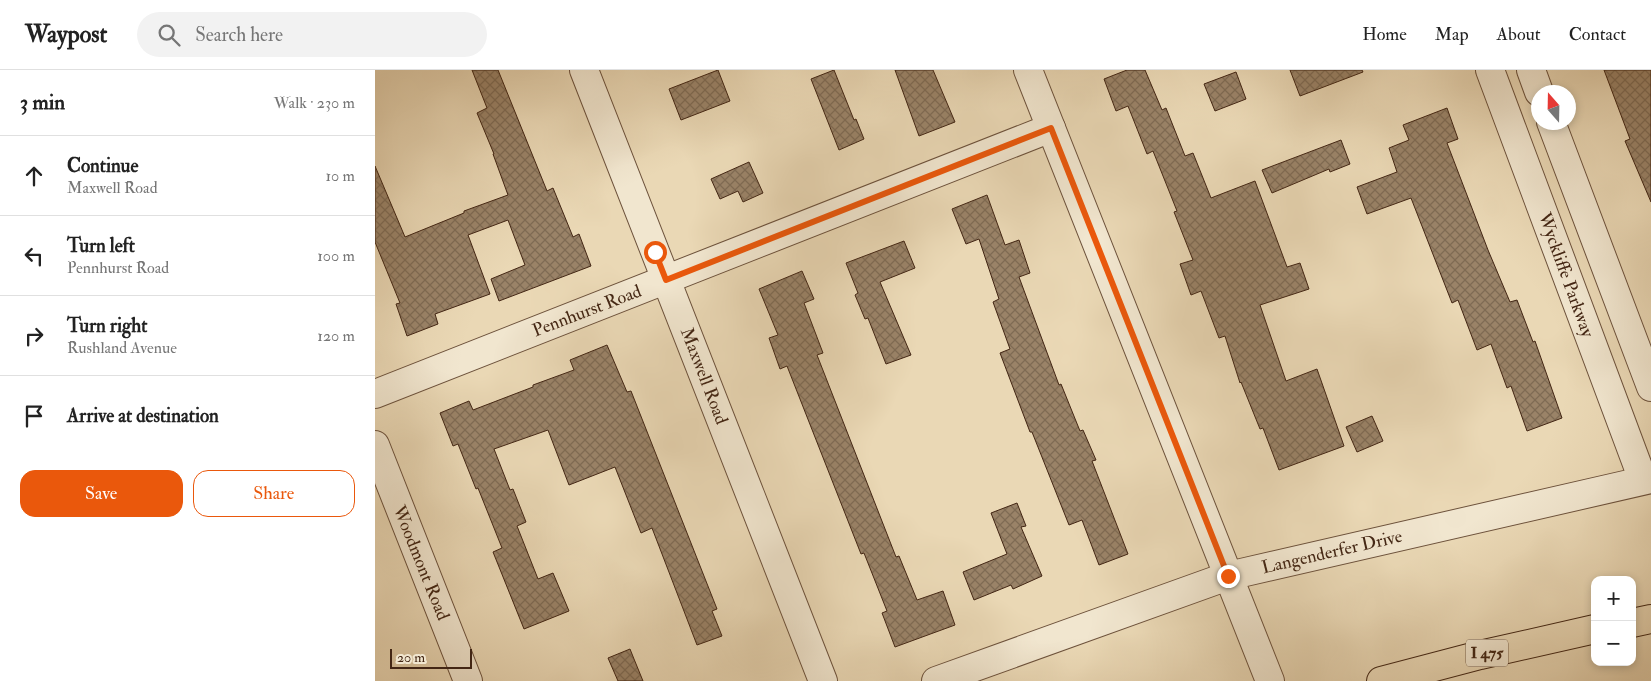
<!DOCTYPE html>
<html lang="en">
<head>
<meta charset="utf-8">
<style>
  :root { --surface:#fff; --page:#f2f2f2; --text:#222; --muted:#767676; --line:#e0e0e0; --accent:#ea580c }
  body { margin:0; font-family:"IM FELL Double Pica",serif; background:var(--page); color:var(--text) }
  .controls { position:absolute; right:15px; bottom:15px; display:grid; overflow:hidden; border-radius:10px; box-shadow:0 2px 8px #0003 }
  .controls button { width:45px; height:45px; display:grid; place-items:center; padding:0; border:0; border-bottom:1px solid var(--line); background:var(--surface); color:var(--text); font:25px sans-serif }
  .compass { position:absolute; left:1156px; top:15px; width:45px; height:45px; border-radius:50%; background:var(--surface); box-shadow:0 2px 8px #0003; rotate:340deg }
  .scale { position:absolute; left:15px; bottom:12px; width:82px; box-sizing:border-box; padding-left:5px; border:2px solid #432614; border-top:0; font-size:14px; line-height:18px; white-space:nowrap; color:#432614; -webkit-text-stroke:4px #f1e6cf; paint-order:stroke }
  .stop { position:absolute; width:15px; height:15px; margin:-11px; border:4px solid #ea580c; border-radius:50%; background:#fff }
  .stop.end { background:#ea580c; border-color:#fff; box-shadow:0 1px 5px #0008 }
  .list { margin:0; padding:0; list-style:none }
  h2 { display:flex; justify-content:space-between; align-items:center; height:65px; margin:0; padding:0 20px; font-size:21px }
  h2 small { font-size:16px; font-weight:400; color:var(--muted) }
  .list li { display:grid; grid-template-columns:32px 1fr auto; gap:15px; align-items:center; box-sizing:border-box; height:80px; padding:0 20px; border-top:1px solid var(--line) }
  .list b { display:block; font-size:19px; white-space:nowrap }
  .list p { margin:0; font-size:16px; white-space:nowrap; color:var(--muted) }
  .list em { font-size:16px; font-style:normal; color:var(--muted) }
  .actions { display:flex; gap:10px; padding:15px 20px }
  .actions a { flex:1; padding:11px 0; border:1px solid var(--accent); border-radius:15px; text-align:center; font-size:18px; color:var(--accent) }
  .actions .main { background:var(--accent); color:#fff }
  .icon { flex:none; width:28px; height:28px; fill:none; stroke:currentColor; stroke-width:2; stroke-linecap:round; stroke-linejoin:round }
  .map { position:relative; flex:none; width:1276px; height:611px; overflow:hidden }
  header { display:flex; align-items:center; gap:30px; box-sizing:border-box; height:70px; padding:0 25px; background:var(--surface); border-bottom:1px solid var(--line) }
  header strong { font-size:24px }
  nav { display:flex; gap:28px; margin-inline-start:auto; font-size:18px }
  .search { width:350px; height:45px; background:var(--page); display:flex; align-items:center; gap:12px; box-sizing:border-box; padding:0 18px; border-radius:28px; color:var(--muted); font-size:19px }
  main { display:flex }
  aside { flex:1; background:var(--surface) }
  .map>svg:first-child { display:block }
</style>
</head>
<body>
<header>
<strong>Waypost</strong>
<div class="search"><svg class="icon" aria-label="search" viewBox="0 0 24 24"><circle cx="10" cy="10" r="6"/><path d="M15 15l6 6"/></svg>Search here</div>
<nav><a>Home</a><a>Map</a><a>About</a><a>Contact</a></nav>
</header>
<main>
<aside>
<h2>3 min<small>Walk · 230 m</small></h2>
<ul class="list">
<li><svg class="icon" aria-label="ahead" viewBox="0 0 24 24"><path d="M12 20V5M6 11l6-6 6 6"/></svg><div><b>Continue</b><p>Maxwell Road</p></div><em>10 m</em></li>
<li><svg class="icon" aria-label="left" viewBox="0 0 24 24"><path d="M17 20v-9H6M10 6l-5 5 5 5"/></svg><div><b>Turn left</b><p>Pennhurst Road</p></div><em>100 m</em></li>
<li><svg class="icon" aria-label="right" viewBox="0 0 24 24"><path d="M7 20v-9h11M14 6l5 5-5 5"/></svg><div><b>Turn right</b><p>Rushland Avenue</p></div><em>120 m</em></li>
<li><svg class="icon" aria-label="arrive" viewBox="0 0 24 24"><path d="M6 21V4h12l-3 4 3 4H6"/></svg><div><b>Arrive at destination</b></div></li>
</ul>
<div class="actions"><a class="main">Save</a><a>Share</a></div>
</aside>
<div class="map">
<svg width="1276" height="611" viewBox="0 0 1276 611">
  <defs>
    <pattern id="building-cross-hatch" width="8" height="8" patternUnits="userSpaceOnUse" patternTransform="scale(1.25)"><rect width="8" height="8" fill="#9a8368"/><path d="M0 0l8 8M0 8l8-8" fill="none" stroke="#7f6b54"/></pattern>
  </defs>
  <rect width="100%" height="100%" fill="#ead8b5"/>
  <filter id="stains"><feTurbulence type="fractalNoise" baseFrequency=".004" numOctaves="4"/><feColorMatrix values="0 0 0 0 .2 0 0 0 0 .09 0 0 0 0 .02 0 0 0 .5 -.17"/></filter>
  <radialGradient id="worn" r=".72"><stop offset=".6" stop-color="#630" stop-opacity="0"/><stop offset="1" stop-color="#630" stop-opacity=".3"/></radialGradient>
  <g fill="url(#building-cross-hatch)" stroke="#432614">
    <path d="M 97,0 L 123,0 L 172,121 L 178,118 L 198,167 L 204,164 L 216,196 L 124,231 L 116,209 L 150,195 L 133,150 L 93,165 L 115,224 L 60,244 L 63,254 L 32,266 L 21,234 L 25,233 L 0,172 L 0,96 L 30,167 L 89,143 L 89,141 L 133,125 L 118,84 L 119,84 L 102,43 L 112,38 Z"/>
    <path d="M 343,0 L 355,31 L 306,50 L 294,19 Z"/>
    <path d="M 459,0 L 479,50 L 481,49 L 489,69 L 464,80 L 436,9 Z"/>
    <path d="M 520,0 L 558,0 L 580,52 L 544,66 Z"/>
    <path d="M 752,0 L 770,0 L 787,40 L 791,38 L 810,86 L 818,83 L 836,128 L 880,111 L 912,197 L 925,193 L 934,219 L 885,235 L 911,311 L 942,299 L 969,376 L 904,400 L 888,358 L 885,359 L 866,312 L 865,313 L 850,266 L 844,268 L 826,221 L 816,225 L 805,194 L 818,190 L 799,142 L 802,141 L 778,81 L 772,84 L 753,36 L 741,41 L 729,9 Z"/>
    <path d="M 915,0 L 987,0 L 988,2 L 925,26 Z"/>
    <path d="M 1229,0 L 1276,0 L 1276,132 L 1250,71 L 1255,69 Z"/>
    <path d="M 861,2 L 871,29 L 840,41 L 829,14 Z"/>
    <path d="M 1072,38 L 1083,69 L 1072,73 L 1113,180 L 1135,232 L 1142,230 L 1158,272 L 1160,271 L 1187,348 L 1152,361 L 1136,316 L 1132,318 L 1116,274 L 1102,280 L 1083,230 L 1077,233 L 1036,128 L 992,144 L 982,117 L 1022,102 L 1014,78 L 1034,70 L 1028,55 Z"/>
    <path d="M 966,70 L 975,94 L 955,102 L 954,99 L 897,123 L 887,100 Z"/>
    <path d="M 374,92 L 388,123 L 368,132 L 363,121 L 345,129 L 336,109 Z"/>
    <path d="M 612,125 L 630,175 L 644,170 L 655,203 L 644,207 L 684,315 L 686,314 L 705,361 L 708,360 L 721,390 L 717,391 L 753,484 L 724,495 L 707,450 L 694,455 L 657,362 L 655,362 L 625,283 L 635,279 L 618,232 L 624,229 L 604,169 L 591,174 L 577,139 Z"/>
    <path d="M 529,171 L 540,198 L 505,212 L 536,285 L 511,294 L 493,248 L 490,249 L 480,225 L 483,223 L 471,193 Z"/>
    <path d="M 427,201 L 439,229 L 429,233 L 448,283 L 442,285 L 521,487 L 524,486 L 542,530 L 568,521 L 580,555 L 520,577 L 507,543 L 512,541 L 489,483 L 486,484 L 412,296 L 405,299 L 394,268 L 403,265 L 384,219 Z"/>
    <path d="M 232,275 L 252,322 L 256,321 L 342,539 L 337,541 L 347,566 L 322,575 L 277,458 L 266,463 L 240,397 L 194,415 L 173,360 L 119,379 L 135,420 L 138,419 L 151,452 L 142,456 L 163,509 L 178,503 L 194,541 L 149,559 L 118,482 L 127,478 L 103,418 L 101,419 L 83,374 L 78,376 L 65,343 L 94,331 L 98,340 L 158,317 L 158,315 L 199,300 L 195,290 Z"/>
    <path d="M 997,346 L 1008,371 L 982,382 L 971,357 Z"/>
    <path d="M 642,433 L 651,456 L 646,457 L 667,506 L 638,519 L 636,515 L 599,530 L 588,502 L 632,484 L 616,443 Z"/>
    <path d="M 255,579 L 259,589 L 268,611 L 243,611 L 233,588 Z"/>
  </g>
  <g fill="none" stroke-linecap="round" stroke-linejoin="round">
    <g stroke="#6d523c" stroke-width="30">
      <g id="street">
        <path d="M 209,0 L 448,611"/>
        <path d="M 653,0 L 895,611"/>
        <path d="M 1115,0 L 1268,410"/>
        <path d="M 1156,0 L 1164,22"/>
        <path d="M 1176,52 L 1276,317"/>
        <path d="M 0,324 L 676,58"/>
        <path d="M 0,375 L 93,611"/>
        <path d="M 561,611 L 853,506 L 1276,409"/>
      </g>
    </g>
    <g stroke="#432614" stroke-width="30">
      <g id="highway">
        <path d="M 1257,553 L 1276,549"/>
        <path d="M 1006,611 L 1105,585 L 1220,559"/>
      </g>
    </g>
    <use href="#street" stroke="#f1e6cf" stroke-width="28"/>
    <use href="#highway" stroke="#ead8b5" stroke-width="28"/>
  </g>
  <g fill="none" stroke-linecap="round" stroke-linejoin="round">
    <path stroke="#ea580c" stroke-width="6" d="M 280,182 L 291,210 L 676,58 L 853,506"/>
  </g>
  <g text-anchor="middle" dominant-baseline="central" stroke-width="4.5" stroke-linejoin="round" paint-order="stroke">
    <rect fill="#f1e6cf" stroke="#77604c" stroke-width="1" x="1091" y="569.5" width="42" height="27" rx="4"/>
    <g font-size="16" font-weight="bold" fill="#432614">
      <text x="1112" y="583">I 475</text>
    </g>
    <g font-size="18" fill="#432614" stroke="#f1e6cf">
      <text transform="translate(1191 205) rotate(70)">Wyckliffe Parkway</text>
      <text transform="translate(212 241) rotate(-21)">Pennhurst Road</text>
      <text transform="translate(329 306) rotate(69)">Maxwell Road</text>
      <text transform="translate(957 482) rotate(-13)">Langenderfer Drive</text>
      <text transform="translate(46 493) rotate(68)">Woodmont Road</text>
    </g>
  </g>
  <rect width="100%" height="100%" filter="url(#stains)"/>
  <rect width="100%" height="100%" fill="url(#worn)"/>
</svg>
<div class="controls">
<button>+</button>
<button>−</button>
</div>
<svg class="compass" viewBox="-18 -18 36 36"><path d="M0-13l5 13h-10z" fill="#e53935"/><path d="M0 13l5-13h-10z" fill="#767676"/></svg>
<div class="scale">20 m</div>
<div class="stop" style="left:280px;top:182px"></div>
<div class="stop end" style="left:853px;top:506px"></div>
</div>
</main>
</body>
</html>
